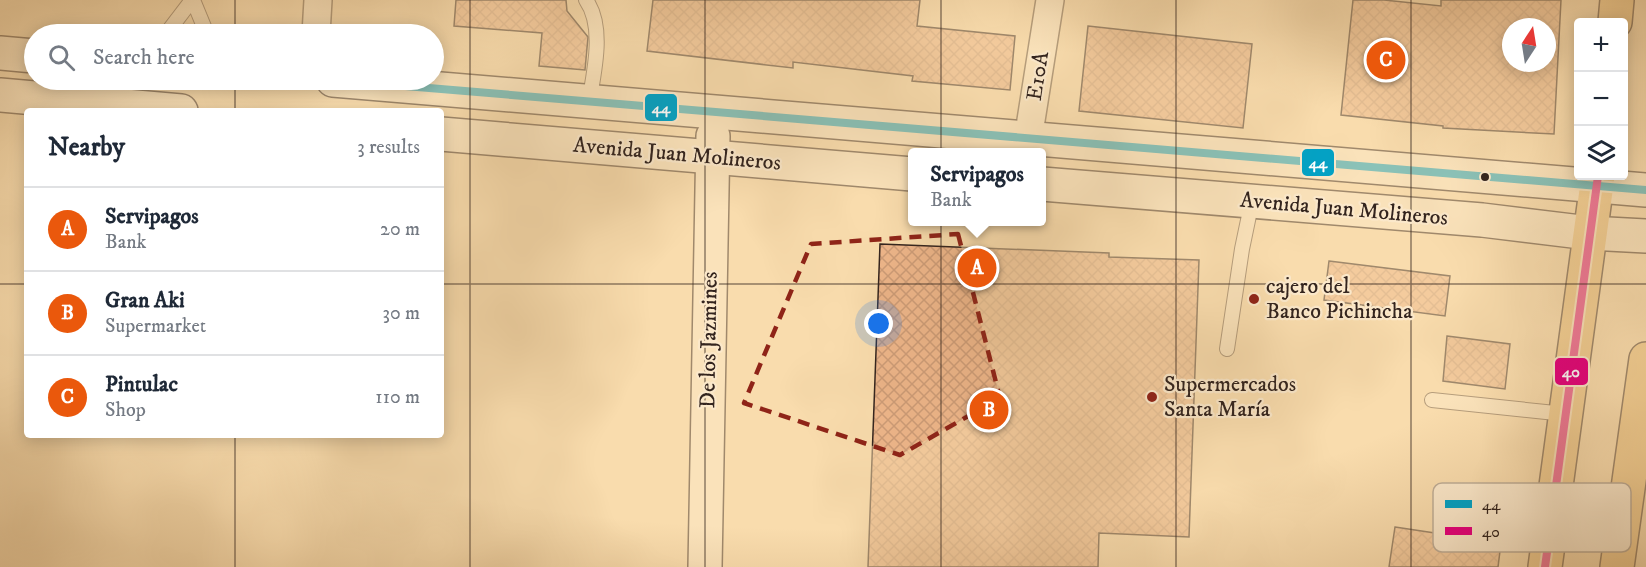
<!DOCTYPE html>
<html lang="en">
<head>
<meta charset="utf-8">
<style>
  :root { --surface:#fff; --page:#f6f6f7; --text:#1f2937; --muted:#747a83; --line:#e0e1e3; --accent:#ea580c }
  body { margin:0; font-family:"IM FELL DW Pica",serif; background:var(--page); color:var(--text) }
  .controls { position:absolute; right:18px; top:18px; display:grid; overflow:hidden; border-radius:6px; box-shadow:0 3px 15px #0003 }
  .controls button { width:54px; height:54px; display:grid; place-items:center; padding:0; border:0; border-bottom:2px solid var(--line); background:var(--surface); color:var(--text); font:30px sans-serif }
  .compass { position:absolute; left:1502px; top:18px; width:54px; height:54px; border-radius:50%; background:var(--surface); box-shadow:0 3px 15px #0003; rotate:12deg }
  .you { position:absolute; left:879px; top:324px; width:21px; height:21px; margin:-15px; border:4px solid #fff; border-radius:50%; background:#1a73e8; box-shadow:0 0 0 9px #1a73e833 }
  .badge { display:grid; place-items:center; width:39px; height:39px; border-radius:50%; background:var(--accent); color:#fff; font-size:20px; font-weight:700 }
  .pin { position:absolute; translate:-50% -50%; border:3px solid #fff; box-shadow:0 2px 6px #0006 }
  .popup { position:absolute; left:908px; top:148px; width:138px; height:78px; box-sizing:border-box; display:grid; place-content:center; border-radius:6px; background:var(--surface); filter:drop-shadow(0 2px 4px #0005); font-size:20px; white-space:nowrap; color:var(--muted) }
  .popup b { font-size:22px; color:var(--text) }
  .popup::after { content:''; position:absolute; left:50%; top:100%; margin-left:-12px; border:12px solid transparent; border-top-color:var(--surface) }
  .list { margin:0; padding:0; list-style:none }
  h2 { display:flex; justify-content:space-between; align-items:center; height:78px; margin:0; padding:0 24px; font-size:26px }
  h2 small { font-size:20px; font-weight:400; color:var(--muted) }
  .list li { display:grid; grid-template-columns:39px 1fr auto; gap:18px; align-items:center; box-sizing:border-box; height:84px; padding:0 24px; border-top:2px solid var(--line) }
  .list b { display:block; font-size:22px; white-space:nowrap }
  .list p { margin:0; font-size:20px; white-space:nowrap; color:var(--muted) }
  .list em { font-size:20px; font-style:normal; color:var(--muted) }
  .icon { flex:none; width:33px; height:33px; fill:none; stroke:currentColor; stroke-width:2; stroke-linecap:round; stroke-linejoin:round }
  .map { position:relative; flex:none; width:1646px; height:567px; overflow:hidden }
  .search { position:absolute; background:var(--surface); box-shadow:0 3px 15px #0003; left:24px; top:24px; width:420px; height:66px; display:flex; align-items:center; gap:15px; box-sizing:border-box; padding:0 21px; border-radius:33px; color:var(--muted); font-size:22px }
  .panel { position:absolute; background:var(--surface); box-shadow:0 3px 15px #0003; left:24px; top:108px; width:420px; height:330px; border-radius:6px }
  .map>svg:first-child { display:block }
</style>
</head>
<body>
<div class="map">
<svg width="1646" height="567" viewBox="0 0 1646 567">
  <defs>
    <pattern id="building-cross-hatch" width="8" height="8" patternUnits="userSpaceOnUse" patternTransform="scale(1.5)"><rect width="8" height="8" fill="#eeb68a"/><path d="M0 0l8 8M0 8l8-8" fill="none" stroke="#cd9c77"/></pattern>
  </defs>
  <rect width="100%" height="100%" fill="#f9dcad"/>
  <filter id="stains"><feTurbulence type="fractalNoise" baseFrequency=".00333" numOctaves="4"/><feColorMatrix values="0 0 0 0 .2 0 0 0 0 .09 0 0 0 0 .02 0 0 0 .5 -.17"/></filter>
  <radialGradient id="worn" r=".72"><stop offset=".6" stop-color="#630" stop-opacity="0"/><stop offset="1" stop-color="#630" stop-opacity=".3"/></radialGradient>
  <g fill="url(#building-cross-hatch)" stroke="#33241e" stroke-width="1.5" fill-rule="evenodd">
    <path d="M 456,0 L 566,0 L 567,11 L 588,37 L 585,70 L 539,66 L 542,33 L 454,26 Z"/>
    <path d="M 653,0 L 920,0 L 917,26 L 1015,36 L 1010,90 L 912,81 L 913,76 L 793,62 L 793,68 L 647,51 Z"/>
    <path d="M 1353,0 L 1384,0 L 1441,6 L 1441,0 L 1561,0 L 1554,134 L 1443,128 L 1443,126 L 1341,115 ZM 1511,27 L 1547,27 L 1547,63 L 1511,63 Z"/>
    <path d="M 1088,26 L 1252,44 L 1243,128 L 1079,111 Z"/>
    <path d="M 880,244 L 1109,253 L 1109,257 L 1199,260 L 1189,537 L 1099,533 L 1098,567 L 868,567 Z"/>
    <path d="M 1329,261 L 1450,276 L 1445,316 L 1324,300 Z"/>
    <path d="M 1447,336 L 1510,344 L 1505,389 L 1443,381 Z"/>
    <path d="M 1395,527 L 1501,543 L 1498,567 L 1389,567 Z"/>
  </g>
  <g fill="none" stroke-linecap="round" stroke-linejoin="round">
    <g stroke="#645242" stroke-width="16">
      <g id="lane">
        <path d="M 193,0 L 207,34"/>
        <path d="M 586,0 C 605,27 594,72 589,102"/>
        <path d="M 166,34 L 192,0"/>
        <path d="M 1227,349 L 1242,249 L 1252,201"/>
        <path d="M 1432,400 L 1565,414"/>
      </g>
    </g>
    <g stroke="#645242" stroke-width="30">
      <g id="street">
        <path d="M 316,34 L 318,0"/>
        <path d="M 1026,152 L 1050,0"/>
      </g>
    </g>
    <g stroke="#33241e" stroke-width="36">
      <g id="secondary">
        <path d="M 0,53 L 34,56"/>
        <path d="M 333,80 L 1646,190"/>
        <path d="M 0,95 L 181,111"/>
        <path d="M 441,134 L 912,174"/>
        <path d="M 1042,184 L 1482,220 L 1589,233 L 1646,236"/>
        <path d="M 705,567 L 713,136"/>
      </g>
    </g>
    <g stroke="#33241e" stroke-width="36">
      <g id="primary">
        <path d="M 1615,22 L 1617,0"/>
        <path d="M 1545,567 L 1598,176"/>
        <path d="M 1617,567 L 1646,359"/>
      </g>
    </g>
    <use href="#lane" stroke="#fbe8ca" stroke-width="14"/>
    <use href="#street" stroke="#fbe8ca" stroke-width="27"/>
    <use href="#secondary" stroke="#fbe8ca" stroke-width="33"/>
    <use href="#primary" stroke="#ecbe76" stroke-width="33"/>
    <g stroke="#fbe8ca" stroke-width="12">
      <path id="bus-1" d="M 333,80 L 1646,190"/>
    </g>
    <g stroke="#fbe8ca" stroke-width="12">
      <path id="bus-2" d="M 1545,567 L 1598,176"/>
    </g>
    <use href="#bus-1" stroke="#03a2c5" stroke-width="8"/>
    <use href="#bus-2" stroke="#e5007d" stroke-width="8"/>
  </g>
  <path d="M0 0H1646V567H0ZM 958,234 L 1000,398 L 900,455 L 744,403 L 811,244 Z" fill="#f9dcad" fill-opacity=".55" fill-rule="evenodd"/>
  <path fill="none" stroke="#8f2418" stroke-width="4.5" stroke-dasharray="12 8" stroke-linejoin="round" d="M 958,234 L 1000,398 L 900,455 L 744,403 L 811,244 Z"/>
  <path fill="none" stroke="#33241e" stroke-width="1.5" stroke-opacity="0.55" d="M 235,0 L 235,34M 470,0 L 470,567M 705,0 L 705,567M 941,0 L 941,567M 1176,0 L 1176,567M 1411,0 L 1411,567M 235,80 L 235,111M 0,284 L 27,284M 441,284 L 1646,284M 235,435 L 235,567"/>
  <circle fill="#33241e" stroke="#fbe8ca" stroke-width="2" cx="1485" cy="177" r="5"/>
  <g fill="#8f2418" stroke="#fbe8ca" stroke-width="2">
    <circle cx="1254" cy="299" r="6"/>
    <circle cx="1152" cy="397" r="6"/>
  </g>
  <g text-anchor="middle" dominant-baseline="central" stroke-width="4.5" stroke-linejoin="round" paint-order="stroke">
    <g font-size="22" fill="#33241e" stroke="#fbe8ca">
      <text transform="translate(1038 76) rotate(-81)">E10A</text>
      <text transform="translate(677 154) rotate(5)">Avenida Juan Molineros</text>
      <text transform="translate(1344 209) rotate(5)">Avenida Juan Molineros</text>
      <text transform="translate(709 340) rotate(-89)">De los Jazmines</text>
    </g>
    <g font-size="22" fill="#33241e" stroke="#fbe8ca" text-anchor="start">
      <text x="1266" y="286">cajero del<tspan x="1266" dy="25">Banco Pichincha</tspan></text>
      <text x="1164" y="384">Supermercados<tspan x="1164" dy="25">Santa María</tspan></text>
    </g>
  </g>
  <rect x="1433" y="483" width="198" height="69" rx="9" fill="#fbe8ca" stroke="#bfad96" stroke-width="1.5"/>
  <rect x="1445" y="500" width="27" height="8" fill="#03a2c5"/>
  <rect x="1445" y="527" width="27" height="8" fill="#e5007d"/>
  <g font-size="16" fill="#33241e">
    <text x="1482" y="510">44</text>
    <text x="1482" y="537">40</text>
  </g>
  <g stroke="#fbe8ca" stroke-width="2">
    <rect x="644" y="93" width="34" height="29" rx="6" fill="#03a2c5"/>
    <rect x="1301" y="148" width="34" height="29" rx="6" fill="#03a2c5"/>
    <rect x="1554" y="357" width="35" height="29" rx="6" fill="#e5007d"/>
  </g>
  <g font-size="16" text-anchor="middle" font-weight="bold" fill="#fff">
    <text x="661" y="113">44</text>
    <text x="1318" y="168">44</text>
    <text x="1571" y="377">40</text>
  </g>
  <rect width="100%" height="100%" filter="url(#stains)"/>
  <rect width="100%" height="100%" fill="url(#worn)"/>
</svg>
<div class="controls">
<button>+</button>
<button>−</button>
<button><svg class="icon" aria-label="layers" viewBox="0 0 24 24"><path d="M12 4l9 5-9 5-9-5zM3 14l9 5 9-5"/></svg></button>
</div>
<svg class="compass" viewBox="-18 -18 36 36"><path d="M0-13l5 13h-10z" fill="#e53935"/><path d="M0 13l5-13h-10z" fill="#747a83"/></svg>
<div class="you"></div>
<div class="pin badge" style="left:977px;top:268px">A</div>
<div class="popup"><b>Servipagos</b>Bank</div>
<div class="pin badge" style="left:989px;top:410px">B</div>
<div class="pin badge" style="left:1386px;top:60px">C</div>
<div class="search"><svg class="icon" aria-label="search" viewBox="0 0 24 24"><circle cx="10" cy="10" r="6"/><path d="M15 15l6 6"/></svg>Search here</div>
<section class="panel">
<h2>Nearby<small>3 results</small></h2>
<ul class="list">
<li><span class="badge">A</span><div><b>Servipagos</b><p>Bank</p></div><em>20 m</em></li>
<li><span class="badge">B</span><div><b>Gran Aki</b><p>Supermarket</p></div><em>30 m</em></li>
<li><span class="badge">C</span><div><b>Pintulac</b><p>Shop</p></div><em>110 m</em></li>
</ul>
</section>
</div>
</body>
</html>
